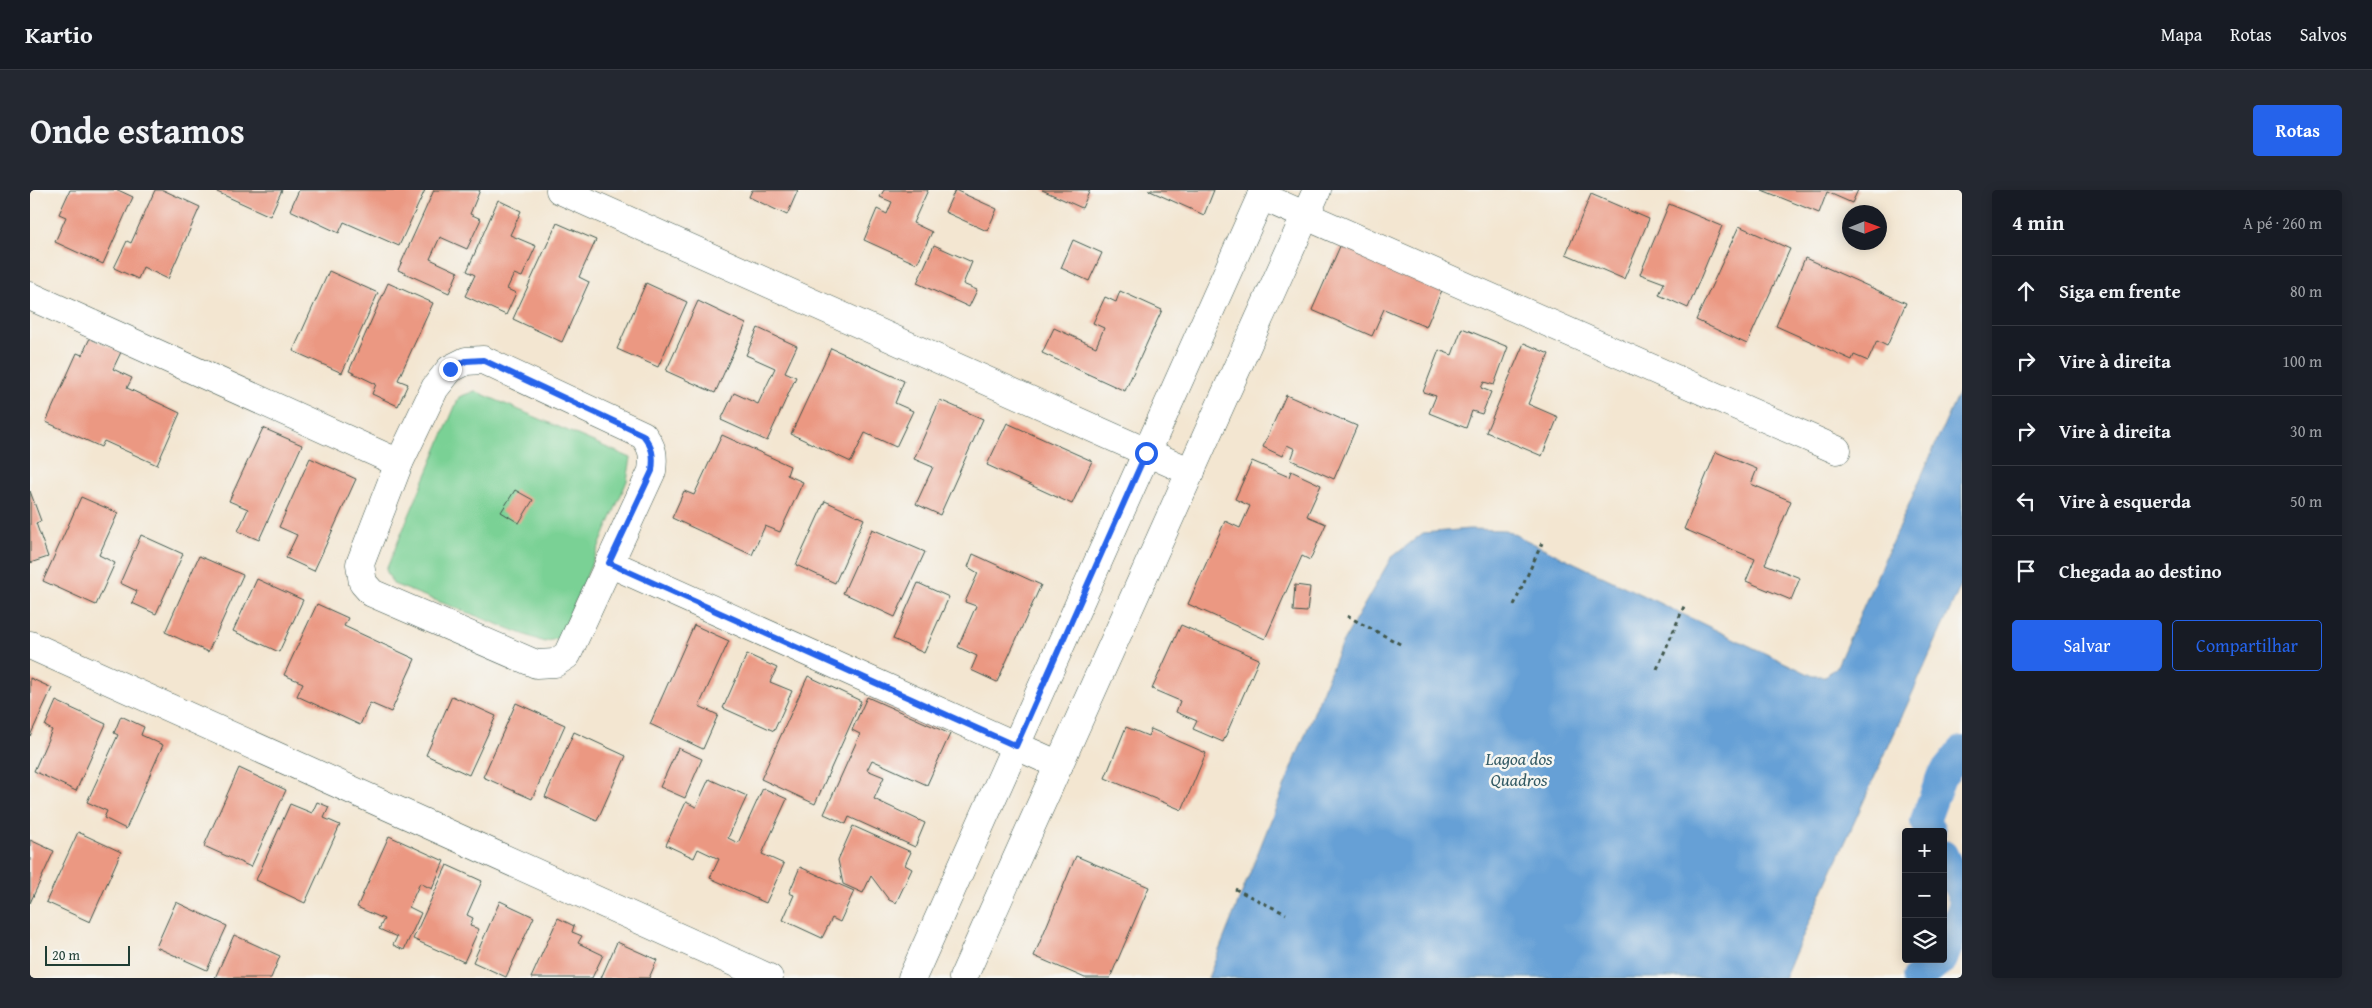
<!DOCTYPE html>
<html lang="pt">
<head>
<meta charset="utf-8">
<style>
  :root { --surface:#171b24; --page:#242831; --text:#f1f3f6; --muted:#9ea1a6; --line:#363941; --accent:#2563eb }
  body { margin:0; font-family:"Gentium Book Plus",serif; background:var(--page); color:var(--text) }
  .controls { position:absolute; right:15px; bottom:15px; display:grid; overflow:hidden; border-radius:5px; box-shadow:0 2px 12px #0003 }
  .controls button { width:45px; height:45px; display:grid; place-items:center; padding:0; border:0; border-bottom:1px solid var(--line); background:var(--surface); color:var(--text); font:25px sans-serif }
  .compass { position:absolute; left:1812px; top:15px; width:45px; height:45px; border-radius:50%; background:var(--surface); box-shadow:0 2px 12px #0003; rotate:89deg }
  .scale { position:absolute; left:15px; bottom:12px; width:85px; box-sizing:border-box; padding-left:5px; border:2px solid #1f3d34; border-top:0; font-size:14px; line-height:18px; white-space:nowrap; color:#1f3d34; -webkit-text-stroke:4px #f6f6f2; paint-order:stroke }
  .stop { position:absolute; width:15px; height:15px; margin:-11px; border:4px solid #2563eb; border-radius:50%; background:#fff }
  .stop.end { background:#2563eb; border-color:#fff; box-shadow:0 1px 5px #0008 }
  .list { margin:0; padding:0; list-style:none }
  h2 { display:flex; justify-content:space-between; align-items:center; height:65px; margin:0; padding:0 20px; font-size:21px }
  h2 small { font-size:16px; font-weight:400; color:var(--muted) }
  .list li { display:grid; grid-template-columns:32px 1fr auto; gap:15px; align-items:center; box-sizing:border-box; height:70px; padding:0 20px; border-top:1px solid var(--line) }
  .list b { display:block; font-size:19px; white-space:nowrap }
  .list em { font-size:16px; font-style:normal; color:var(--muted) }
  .actions { display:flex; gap:10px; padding:15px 20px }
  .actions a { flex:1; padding:11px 0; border:1px solid var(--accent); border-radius:5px; text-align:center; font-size:18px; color:var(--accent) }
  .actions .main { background:var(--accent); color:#fff }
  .icon { flex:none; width:28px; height:28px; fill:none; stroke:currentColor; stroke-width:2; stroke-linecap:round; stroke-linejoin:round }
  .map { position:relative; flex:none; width:1932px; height:788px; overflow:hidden; border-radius:5px }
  header { display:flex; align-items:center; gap:30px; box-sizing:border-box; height:70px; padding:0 25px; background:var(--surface); border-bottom:1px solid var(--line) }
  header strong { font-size:24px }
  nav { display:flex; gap:28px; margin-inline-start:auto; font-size:18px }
  .intro { display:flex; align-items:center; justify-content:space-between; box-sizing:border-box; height:120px; padding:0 30px }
  h1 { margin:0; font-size:35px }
  .button { padding:12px 22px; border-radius:5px; background:var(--accent); color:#fff; font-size:18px; font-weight:700 }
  main { display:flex; gap:30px; padding:0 30px }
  aside { flex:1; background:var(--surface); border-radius:5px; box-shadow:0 2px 12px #0003 }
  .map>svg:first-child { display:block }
</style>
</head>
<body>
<header>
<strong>Kartio</strong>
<nav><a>Mapa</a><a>Rotas</a><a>Salvos</a></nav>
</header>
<div class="intro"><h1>Onde estamos</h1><a class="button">Rotas</a></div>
<main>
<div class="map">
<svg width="1932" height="788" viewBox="0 0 1932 788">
  <rect width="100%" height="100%" fill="#f6f6f2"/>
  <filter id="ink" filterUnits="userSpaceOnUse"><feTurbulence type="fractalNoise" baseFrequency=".02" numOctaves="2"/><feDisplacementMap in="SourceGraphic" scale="10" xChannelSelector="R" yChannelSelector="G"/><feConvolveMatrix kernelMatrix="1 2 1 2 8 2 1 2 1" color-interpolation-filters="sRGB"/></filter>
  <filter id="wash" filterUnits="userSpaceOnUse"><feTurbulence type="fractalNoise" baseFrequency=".0096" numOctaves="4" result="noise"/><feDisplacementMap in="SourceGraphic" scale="20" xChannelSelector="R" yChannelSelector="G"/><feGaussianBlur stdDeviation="1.12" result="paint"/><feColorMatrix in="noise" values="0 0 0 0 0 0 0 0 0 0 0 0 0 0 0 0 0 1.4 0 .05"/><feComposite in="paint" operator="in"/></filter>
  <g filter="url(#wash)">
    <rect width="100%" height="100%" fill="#f3e6d1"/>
    <path fill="#7ad195" stroke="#4c8764" d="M 445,201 L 601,268 L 597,291 L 530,448 L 514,452 L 363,394 L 356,380 L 429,207 Z"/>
    <path fill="#66a0d6" stroke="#426e85" d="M 1932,195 L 1932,393 L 1754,788 L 1178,788 L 1310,457 L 1361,368 L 1393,343 L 1439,339 L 1475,340 L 1783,486 L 1795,486 L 1806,478 Z"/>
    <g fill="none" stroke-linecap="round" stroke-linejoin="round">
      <g stroke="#66a0d6" stroke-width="30">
        <path d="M 1901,642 L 1895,631 L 1911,587 L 1932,561"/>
        <path d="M 1913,665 L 1932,705"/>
        <path d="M 1913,769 L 1932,719"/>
        <path d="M 1887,788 L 1913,769"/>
      </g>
    </g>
    <g id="blocks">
      <g fill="#eb9882">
        <path d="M 40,0 L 88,0 L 103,7 L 73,74 L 25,52 L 36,27 L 29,24 Z"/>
        <path d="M 125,0 L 133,0 L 170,17 L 138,89 L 113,77 L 108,89 L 84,78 L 97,51 L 101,53 Z"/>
        <path d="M 188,0 L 252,0 L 240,26 L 187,2 Z"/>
        <path d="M 269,0 L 395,0 L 369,56 L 314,32 L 309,43 L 260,20 Z"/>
        <path d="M 404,0 L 450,0 L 440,24 L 451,29 L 437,59 L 410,47 L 400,69 L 428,82 L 419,103 L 368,80 Z"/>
        <path d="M 722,0 L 768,0 L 757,25 L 719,7 Z"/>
        <path d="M 854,0 L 898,0 L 883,33 L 902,42 L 887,74 L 834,50 L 847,19 L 857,24 L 862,12 L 850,7 Z"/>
        <path d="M 925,0 L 967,19 L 957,41 L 915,22 Z"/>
        <path d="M 1012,0 L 1060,0 L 1052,18 Z"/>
        <path d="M 1118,0 L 1184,0 L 1174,25 Z"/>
        <path d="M 1732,0 L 1828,0 L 1822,13 L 1797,2 L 1789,23 Z"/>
        <path d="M 1561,4 L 1619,29 L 1594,89 L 1536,64 Z"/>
        <path d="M 468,10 L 491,21 L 480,45 L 506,56 L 492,87 L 484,84 L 477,99 L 486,103 L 476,125 L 435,106 L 445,85 L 437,81 Z"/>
        <path d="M 1639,14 L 1692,36 L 1658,118 L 1629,105 L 1634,93 L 1610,84 Z"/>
        <path d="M 527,33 L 566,50 L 549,87 L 559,92 L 532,152 L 483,129 Z"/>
        <path d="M 1709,36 L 1760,59 L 1717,154 L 1666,130 Z"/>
        <path d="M 1043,50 L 1072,63 L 1059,91 L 1031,78 Z"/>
        <path d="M 1311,54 L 1413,98 L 1396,137 L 1354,119 L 1342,146 L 1282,120 Z"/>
        <path d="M 904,55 L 942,72 L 933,94 L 947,100 L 939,117 L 887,93 Z"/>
        <path d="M 1775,68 L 1876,113 L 1857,156 L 1847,151 L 1838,171 L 1824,165 L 1822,170 L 1746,136 Z"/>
        <path d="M 299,81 L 348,103 L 312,183 L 263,161 Z"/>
        <path d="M 358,93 L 403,113 L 368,190 L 378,194 L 368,216 L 342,204 L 346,194 L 319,181 Z"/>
        <path d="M 616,93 L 657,112 L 628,177 L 587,159 Z"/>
        <path d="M 1090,101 L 1132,120 L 1095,201 L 1012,163 L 1024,138 L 1066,157 L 1074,138 L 1063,133 L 1075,107 L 1086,112 Z"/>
        <path d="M 668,111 L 716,134 L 685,203 L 636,181 Z"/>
        <path d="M 728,138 L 767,156 L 755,182 L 766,187 L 737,251 L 691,230 L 704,203 L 728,214 L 745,178 L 716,165 Z"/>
        <path d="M 1432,138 L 1478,157 L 1464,195 L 1454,192 L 1451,198 L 1461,202 L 1452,224 L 1442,221 L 1436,238 L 1399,223 L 1406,206 L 1393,202 L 1409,160 L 1422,165 Z"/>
        <path d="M 60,148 L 91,162 L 83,179 L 102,188 L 97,198 L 150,223 L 127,275 L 74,251 L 71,257 L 16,232 L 47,163 L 52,165 Z"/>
        <path d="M 1494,153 L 1519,164 L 1498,214 L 1528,227 L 1512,266 L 1456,242 Z"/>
        <path d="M 801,158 L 874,191 L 865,213 L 883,221 L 866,257 L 835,243 L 821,272 L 761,244 Z"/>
        <path d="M 1256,205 L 1327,236 L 1304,289 L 1261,270 L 1265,259 L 1257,255 L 1252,266 L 1233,257 Z"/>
        <path d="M 910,210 L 953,229 L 910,325 L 886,314 L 903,277 L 884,269 Z"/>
        <path d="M 977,233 L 1062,271 L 1042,314 L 957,275 Z"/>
        <path d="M 233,238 L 272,255 L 229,350 L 208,341 L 218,319 L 199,311 Z"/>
        <path d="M 692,245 L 760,276 L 757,285 L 773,292 L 750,342 L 735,336 L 722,365 L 642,328 L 654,301 L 664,305 Z"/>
        <path d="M 1686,262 L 1727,279 L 1721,294 L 1761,311 L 1735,374 L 1770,388 L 1761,410 L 1716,391 L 1725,369 L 1654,339 Z"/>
        <path d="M 280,268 L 326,289 L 284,381 L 256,368 L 267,345 L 249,337 Z"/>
        <path d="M 1222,271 L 1259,287 L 1261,281 L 1291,295 L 1277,326 L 1296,334 L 1280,370 L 1272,366 L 1235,449 L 1158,414 L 1195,331 L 1210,338 L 1220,316 L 1205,309 Z"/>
        <path d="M 485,300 L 503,310 L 489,333 L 471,322 Z"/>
        <path d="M 0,301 L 11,331 L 6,333 L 18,367 L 0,373 Z"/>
        <path d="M 51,307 L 88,323 L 69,365 L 85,373 L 66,415 L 13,391 Z"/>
        <path d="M 795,311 L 834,329 L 805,393 L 766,375 Z"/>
        <path d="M 842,339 L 895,362 L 865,427 L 813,403 Z"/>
        <path d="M 111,345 L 153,364 L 126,424 L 102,413 L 107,401 L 90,393 Z"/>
        <path d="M 943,364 L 1011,395 L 967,492 L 941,480 L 947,466 L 928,457 L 946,416 L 935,412 L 948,383 L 938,377 Z"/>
        <path d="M 169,366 L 213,385 L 178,462 L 135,442 Z"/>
        <path d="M 227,389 L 273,410 L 249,462 L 203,441 Z"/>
        <path d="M 888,393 L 919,407 L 894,463 L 863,449 Z"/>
        <path d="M 1265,395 L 1280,397 L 1277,422 L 1263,421 Z"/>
        <path d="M 287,414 L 318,428 L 314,436 L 385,469 L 361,522 L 340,513 L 330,535 L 267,506 L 273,493 L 254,485 Z"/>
        <path d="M 664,435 L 699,451 L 669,516 L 688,525 L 673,559 L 620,534 Z"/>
        <path d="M 1151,435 L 1229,469 L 1193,552 L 1163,539 L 1167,531 L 1146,522 L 1150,511 L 1122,499 Z"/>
        <path d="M 717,464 L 747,478 L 740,492 L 762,501 L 744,541 L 693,518 Z"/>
        <path d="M 778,486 L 831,511 L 785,614 L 731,589 Z"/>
        <path d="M 0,488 L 22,498 L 0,546 Z"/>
        <path d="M 422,506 L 466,526 L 439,585 L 396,565 Z"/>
        <path d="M 837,507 L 920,544 L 897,595 L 842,570 L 837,580 L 854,587 L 844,609 L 895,633 L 885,657 L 819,627 L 816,634 L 794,624 L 830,544 L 822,540 Z"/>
        <path d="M 26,511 L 76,534 L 46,601 L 4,581 L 22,540 L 15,536 Z"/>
        <path d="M 486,513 L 535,535 L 502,609 L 453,587 Z"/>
        <path d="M 91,526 L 114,537 L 111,545 L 133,555 L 96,639 L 74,628 L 77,621 L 57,612 L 88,545 L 84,543 Z"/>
        <path d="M 1096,537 L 1118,546 L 1121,539 L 1176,563 L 1152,620 L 1075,588 Z"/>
        <path d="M 544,542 L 596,566 L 567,631 L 515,607 Z"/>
        <path d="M 648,558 L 672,569 L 655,608 L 630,597 Z"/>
        <path d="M 209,578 L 256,600 L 221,677 L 174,656 Z"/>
        <path d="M 679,589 L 717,606 L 698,648 L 708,653 L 733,598 L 757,609 L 732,664 L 754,674 L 736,713 L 680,688 L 689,669 L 668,659 L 664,668 L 636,655 L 656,612 L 666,617 Z"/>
        <path d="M 287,612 L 299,617 L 294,628 L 310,635 L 275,713 L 226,690 L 260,614 L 282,623 Z"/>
        <path d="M 823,636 L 881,662 L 875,675 L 882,679 L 866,713 L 859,710 L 841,686 L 833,703 L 813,694 L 808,670 Z"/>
        <path d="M 48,642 L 91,662 L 60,732 L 16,712 Z"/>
        <path d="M 359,646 L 414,671 L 402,699 L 390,693 L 379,717 L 391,723 L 374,760 L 363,755 L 367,747 L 349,739 L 354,729 L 327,717 Z"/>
        <path d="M 0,650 L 24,661 L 0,713 Z"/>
        <path d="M 1046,666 L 1119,697 L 1080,788 L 1055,788 L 1004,766 Z"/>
        <path d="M 417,675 L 452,691 L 437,725 L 443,728 L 440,736 L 449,739 L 434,772 L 383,749 Z"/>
        <path d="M 770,677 L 824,701 L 810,732 L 802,728 L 792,748 L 753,730 L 764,705 L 759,703 Z"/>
        <path d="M 470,711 L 504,727 L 476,787 L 443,772 Z"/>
        <path d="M 146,712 L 197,736 L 177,780 L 126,757 Z"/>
        <path d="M 528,728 L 544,736 L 542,742 L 552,746 L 548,753 L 573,765 L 562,788 L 501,788 Z"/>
        <path d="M 204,745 L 250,766 L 241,788 L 185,788 Z"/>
        <path d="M 587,752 L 627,770 L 619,788 L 571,788 Z"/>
      </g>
    </g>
  </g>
  <g filter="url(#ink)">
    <use href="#blocks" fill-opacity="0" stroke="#3f564c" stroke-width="1"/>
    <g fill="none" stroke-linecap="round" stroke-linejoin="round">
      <g stroke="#3f564c" stroke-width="29">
        <g id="minor">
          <path d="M 530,0 L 1161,282"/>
          <path d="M 1231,6 L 1807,260"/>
          <path d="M 0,106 L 369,273"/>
          <path d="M 453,170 L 613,245 C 623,258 624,265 622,281 L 537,465 L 525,473 L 506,474 L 342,403 L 333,393 L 330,374 L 369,273 L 405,198 L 420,179 L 436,171 Z"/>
          <path d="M 579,373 L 1029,575"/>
          <path d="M 0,455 L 739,788"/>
          <path d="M 882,788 L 1234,0"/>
          <path d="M 933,788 L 1287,0"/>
        </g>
      </g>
      <g stroke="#3f564c" stroke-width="3" stroke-dasharray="4 4" stroke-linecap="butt">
        <path d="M 1484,415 L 1512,353"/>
        <path d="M 1317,426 L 1372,455"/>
        <path d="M 1627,479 L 1655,414"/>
        <path d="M 1205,699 L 1256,724"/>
      </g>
      <use href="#minor" stroke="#fff" stroke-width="28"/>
    </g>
  </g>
  <g fill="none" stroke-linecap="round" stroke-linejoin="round" filter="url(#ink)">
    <path stroke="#2563eb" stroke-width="6" d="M 420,179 L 436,171 L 453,170 L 613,245 C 623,258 624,265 622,281 L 579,373 L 986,556 L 1116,263"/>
  </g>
  <g text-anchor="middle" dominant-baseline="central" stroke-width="5" stroke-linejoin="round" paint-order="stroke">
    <g font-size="18" font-style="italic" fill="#345b65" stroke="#f6f6f2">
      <text x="1489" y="568">Lagoa dos<tspan x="1489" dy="21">Quadros</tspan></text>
    </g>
  </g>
</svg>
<div class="controls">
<button>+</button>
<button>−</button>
<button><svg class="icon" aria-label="layers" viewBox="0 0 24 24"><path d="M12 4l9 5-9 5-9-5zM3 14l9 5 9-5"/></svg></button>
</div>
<svg class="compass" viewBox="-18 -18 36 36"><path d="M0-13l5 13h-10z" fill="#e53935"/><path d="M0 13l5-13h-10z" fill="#9ea1a6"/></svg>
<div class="scale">20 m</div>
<div class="stop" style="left:1116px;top:263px"></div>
<div class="stop end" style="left:420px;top:179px"></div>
</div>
<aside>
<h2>4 min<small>A pé · 260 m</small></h2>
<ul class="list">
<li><svg class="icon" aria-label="ahead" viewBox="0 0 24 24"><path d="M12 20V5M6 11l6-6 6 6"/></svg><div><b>Siga em frente</b></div><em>80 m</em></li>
<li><svg class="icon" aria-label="right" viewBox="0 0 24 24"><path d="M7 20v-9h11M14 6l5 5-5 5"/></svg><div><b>Vire à direita</b></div><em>100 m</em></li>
<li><svg class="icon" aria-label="right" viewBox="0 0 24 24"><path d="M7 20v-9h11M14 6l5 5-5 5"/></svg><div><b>Vire à direita</b></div><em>30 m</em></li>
<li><svg class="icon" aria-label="left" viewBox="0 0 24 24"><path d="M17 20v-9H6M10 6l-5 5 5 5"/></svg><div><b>Vire à esquerda</b></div><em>50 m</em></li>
<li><svg class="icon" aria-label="arrive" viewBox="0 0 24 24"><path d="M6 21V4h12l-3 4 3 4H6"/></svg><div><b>Chegada ao destino</b></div></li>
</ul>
<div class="actions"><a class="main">Salvar</a><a>Compartilhar</a></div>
</aside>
</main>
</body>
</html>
